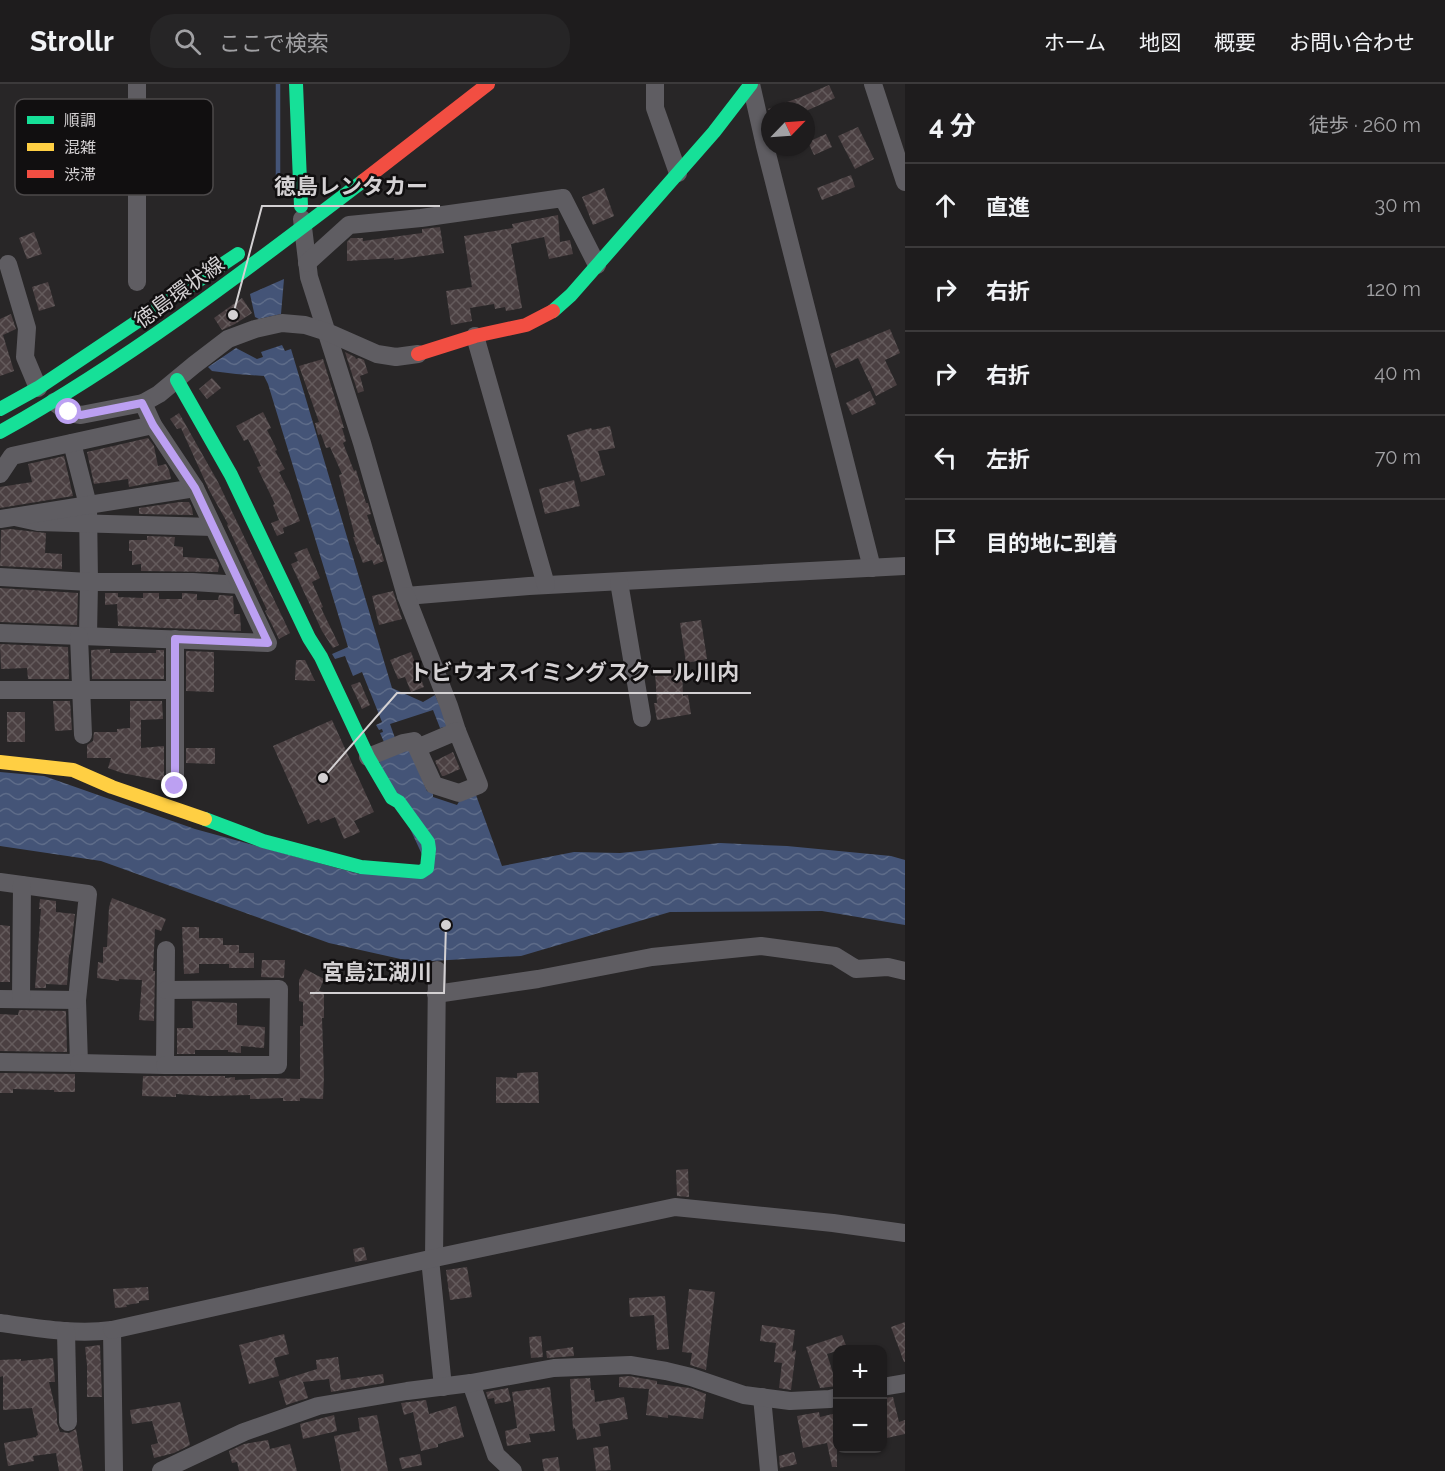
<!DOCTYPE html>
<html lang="ja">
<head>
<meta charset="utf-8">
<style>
  :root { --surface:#1e1c1d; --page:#262526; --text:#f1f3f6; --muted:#a1a1a4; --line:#3c3a3b }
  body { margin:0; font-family:Raleway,"Noto Sans JP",sans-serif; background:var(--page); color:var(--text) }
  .controls { position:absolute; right:18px; bottom:18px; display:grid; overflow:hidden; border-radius:12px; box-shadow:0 2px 4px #0004 }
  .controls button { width:54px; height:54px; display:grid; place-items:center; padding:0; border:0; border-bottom:2px solid var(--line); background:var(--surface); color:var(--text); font:30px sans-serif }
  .compass { position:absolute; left:761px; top:18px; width:54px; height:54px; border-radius:50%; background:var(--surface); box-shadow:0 2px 4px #0004; rotate:65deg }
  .stop { position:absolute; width:18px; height:18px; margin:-14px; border:4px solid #bca0f2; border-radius:50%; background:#fff }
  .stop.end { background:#bca0f2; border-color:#fff; box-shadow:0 2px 6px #0008 }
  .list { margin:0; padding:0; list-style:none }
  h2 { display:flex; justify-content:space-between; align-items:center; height:78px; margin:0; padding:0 24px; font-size:26px }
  h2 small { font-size:20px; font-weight:400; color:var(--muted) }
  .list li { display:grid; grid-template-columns:39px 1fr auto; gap:18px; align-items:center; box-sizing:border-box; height:84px; padding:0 24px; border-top:2px solid var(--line) }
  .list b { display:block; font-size:22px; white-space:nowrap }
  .list em { font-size:20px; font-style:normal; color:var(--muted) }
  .icon { flex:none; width:33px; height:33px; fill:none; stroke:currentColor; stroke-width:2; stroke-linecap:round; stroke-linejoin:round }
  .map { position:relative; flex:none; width:905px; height:1387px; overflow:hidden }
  header { display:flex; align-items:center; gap:36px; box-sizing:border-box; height:84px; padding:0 30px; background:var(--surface); border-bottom:2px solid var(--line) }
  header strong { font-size:28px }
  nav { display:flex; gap:33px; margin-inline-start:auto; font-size:21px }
  .search { width:420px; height:54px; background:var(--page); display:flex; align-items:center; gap:15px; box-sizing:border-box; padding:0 21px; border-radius:24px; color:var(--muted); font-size:22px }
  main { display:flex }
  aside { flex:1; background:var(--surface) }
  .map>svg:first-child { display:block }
</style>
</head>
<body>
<header>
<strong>Strollr</strong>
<div class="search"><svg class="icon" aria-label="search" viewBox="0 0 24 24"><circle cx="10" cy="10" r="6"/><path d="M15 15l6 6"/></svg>ここで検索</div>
<nav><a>ホーム</a><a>地図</a><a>概要</a><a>お問い合わせ</a></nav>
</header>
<main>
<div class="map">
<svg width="905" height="1387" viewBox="0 0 905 1387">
  <defs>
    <pattern id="water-waves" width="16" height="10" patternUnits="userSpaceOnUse" patternTransform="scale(1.5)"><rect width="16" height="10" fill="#445477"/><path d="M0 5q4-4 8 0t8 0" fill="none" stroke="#5e6c89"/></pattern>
    <pattern id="building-cross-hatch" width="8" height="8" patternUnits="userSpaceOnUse" patternTransform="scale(1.5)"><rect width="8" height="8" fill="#4b4042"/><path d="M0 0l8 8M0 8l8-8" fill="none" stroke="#645b5c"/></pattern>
  </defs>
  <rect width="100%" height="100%" fill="#282627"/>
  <g fill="url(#water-waves)">
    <path d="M 284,195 L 281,230 L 259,235 L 255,233 L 250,210 Z"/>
    <path d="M 282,261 L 285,267 L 291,265 L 392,604 L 423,618 L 435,611 L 449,642 L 440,644 L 433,626 L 390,640 L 395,654 L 384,658 L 380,649 L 383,648 L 382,645 L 379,646 L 376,641 L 382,638 L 362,588 L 353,592 L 345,572 L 335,575 L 332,570 L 348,563 L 268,300 L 264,292 L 236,290 L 212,287 L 208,283 L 236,264 L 257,275 L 263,273 L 261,268 Z"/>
    <path d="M 410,666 L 427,707 L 433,709 L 433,713 L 457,721 L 460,716 L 476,711 L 502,782 L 574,768 L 620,769 L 720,759 L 787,762 L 891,772 L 905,776 L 905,841 L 822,827 L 670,828 L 521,872 L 414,878 L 329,859 L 101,777 L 0,762 L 0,688 L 44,692 L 195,745 L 359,790 L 431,790 L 377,673 Z"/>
  </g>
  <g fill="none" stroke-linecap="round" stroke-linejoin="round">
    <path stroke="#445477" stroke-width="4.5" d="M 278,0 L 278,101"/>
  </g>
  <g fill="url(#building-cross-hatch)">
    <path d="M 829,1 L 835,14 L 806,27 L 769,27 L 768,25 L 801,13 Z"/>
    <path d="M 858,43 L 874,75 L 855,85 L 838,52 Z"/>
    <path d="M 826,50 L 832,63 L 814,71 L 808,58 Z"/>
    <path d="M 851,91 L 855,103 L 822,116 L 817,104 Z"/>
    <path d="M 604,104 L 614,132 L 593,141 L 582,113 Z"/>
    <path d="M 558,131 L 560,158 L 570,156 L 573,170 L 549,175 L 544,153 L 511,160 L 522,224 L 506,227 L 505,223 L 495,225 L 494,220 L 470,224 L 472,237 L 451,241 L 446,207 L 472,203 L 464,152 L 513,144 L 512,140 Z"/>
    <path d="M 440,143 L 444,169 L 394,176 L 394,174 L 347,177 L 347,158 L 351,154 L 363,154 L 363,157 L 422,149 L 422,145 Z"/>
    <path d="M 34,148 L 42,170 L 27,175 L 19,154 Z"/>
    <path d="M 48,198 L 55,222 L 39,227 L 32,203 Z"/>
    <path d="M 242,214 L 252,229 L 235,240 L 222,246 L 214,234 Z"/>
    <path d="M 11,230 L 16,245 L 3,251 L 14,287 L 0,292 L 0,235 Z"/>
    <path d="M 890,245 L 900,269 L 885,276 L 897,301 L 876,312 L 858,274 L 836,284 L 830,270 Z"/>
    <path d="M 345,268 L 355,273 L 356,275 L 359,274 L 364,276 L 368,289 L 360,292 L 364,307 L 358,309 Z"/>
    <path d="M 323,275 L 344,344 L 342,344 L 346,357 L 343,359 L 354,387 L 356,386 L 366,419 L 368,419 L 371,430 L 367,431 L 377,461 L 379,460 L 384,477 L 374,481 L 372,476 L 363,479 L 353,453 L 355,453 L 339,391 L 342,390 L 330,363 L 326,364 L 321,350 L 318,351 L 315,339 L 319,338 L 299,282 Z"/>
    <path d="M 212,294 L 221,304 L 207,315 L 199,305 Z"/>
    <path d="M 870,307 L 876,320 L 852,331 L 846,319 Z"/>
    <path d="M 263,328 L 271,344 L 267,346 L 277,366 L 275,367 L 285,385 L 279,388 L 289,407 L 300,437 L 283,444 L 284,449 L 277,452 L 271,439 L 279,436 L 273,421 L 275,420 L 257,383 L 261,382 L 248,355 L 244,357 L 236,342 Z"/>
    <path d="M 179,329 L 218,398 L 290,549 L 279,555 L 265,527 L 267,526 L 227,441 L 228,440 L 209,406 L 181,344 L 177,345 L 170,335 Z"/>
    <path d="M 610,342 L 615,364 L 598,367 L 605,391 L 581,398 L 567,351 L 591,344 L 592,346 Z"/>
    <path d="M 148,354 L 154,362 L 158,382 L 166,380 L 169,386 L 171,395 L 129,403 L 128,395 L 94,400 L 87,368 Z"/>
    <path d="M 64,372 L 73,412 L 0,424 L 0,403 L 32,398 L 28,380 Z"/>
    <path d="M 574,396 L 580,422 L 545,430 L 539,405 Z"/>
    <path d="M 180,418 L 189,418 L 192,424 L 193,431 L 139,430 L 139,424 Z"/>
    <path d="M 10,445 L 46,449 L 45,469 L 62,470 L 62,485 L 0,482 L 1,446 Z"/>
    <path d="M 147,452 L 175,453 L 174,462 L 183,463 L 183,473 L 216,475 L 219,481 L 218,488 L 141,487 L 141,480 L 132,481 L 132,467 L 129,467 L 129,456 L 147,456 Z"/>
    <path d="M 307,464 L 320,494 L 312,498 L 323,523 L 321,524 L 339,561 L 333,564 L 322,547 L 291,480 L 298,477 L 294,469 Z"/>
    <path d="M 0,504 L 78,509 L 77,541 L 0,538 Z"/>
    <path d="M 393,507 L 402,535 L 379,541 L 372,512 Z"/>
    <path d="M 105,509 L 118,509 L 118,513 L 143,514 L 143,509 L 159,509 L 159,515 L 182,515 L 182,509 L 197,510 L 197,516 L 218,516 L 219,511 L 233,512 L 234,530 L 240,530 L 241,547 L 118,542 L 117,520 L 105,521 Z"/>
    <path d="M 701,536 L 707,575 L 686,579 L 680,539 Z"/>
    <path d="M 0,560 L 68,563 L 69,595 L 28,595 L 27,584 L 1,585 Z"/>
    <path d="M 110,565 L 110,569 L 156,569 L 156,566 L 164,566 L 164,595 L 92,595 L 91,566 Z"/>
    <path d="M 186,567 L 214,568 L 214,608 L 186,607 Z"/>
    <path d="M 411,568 L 424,603 L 411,608 L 405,593 L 398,595 L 390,576 Z"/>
    <path d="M 296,576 L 305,576 L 315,597 L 295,596 Z"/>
    <path d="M 682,586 L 683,612 L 688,611 L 691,630 L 657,636 L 654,619 L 657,619 L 655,587 Z"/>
    <path d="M 360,598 L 370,621 L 362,625 L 351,601 Z"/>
    <path d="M 53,617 L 70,617 L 72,646 L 55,647 Z"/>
    <path d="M 130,617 L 162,617 L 163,635 L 141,636 L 141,664 L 164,662 L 164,697 L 122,689 L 108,684 L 111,674 L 87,674 L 87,661 L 93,657 L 94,648 L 117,648 L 117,645 L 130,644 Z"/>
    <rect x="7" y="628" width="18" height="30"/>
    <path d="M 332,636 L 374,728 L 354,737 L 360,748 L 344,755 L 335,733 L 321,739 L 319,735 L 308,740 L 273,662 Z"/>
    <path d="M 186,664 L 215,664 L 215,680 L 186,679 Z"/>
    <path d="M 453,668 L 460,685 L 444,692 L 442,692 L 435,677 Z"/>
    <path d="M 112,814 L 166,835 L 161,847 L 155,845 L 153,887 L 155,887 L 154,937 L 139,936 L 142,896 L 119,895 L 119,897 L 97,894 L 98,878 L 103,879 L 103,863 L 107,863 L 109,823 Z"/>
    <path d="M 40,815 L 56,817 L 56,828 L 75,830 L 70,871 L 69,870 L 67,901 L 46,900 L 46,904 L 35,904 L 41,825 L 39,825 Z"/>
    <path d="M 0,841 L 10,842 L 10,898 L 0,898 Z"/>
    <path d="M 182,843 L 199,843 L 199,854 L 223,854 L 223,861 L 239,861 L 239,869 L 254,869 L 254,884 L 229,884 L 229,880 L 199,880 L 199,889 L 184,890 Z"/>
    <path d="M 262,876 L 285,876 L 284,894 L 261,893 Z"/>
    <path d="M 305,885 L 324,895 L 319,907 L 324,908 L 324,934 L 322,934 L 324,992 L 323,1015 L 300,1014 L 300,1017 L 283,1017 L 283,1014 L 250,1015 L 250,1011 L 208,1012 L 176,1010 L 176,1013 L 142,1012 L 143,992 L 225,992 L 225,994 L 235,993 L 235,996 L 267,994 L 300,995 L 300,942 L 303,942 L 303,918 L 299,917 L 299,896 Z"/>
    <path d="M 192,917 L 237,919 L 237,941 L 265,943 L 264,964 L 241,962 L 241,969 L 228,968 L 228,966 L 195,966 L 195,970 L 177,970 L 177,944 L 193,944 Z"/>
    <path d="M 19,926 L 66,927 L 67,968 L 0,967 L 0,930 L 18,931 Z"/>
    <path d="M 538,988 L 539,1019 L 496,1019 L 496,993 L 517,994 L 517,989 Z"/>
    <path d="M 0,989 L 75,990 L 75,1008 L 54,1008 L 54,1006 L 13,1005 L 13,1009 L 0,1009 Z"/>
    <path d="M 688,1085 L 689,1113 L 677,1112 L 676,1086 Z"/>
    <path d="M 364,1163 L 367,1176 L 355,1178 L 353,1165 Z"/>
    <path d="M 467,1183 L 472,1213 L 450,1216 L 446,1186 Z"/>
    <path d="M 148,1203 L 149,1216 L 139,1217 L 139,1219 L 126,1221 L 127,1223 L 115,1224 L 113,1205 Z"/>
    <path d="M 689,1205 L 715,1208 L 706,1286 L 690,1281 L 692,1269 L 682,1268 Z"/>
    <path d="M 665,1212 L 669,1265 L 657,1266 L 654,1231 L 630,1233 L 629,1214 Z"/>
    <path d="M 905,1238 L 905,1278 L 904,1278 L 891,1243 Z"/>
    <path d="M 762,1241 L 795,1246 L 792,1268 L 796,1266 L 791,1306 L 779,1304 L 782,1279 L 774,1278 L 776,1259 L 760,1257 Z"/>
    <path d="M 284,1250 L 289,1270 L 274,1274 L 279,1292 L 249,1300 L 239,1261 Z"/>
    <path d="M 842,1251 L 847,1264 L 837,1266 L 837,1267 L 827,1270 L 837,1302 L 820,1304 L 806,1263 Z"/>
    <path d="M 541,1252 L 543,1273 L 531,1274 L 529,1253 Z"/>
    <path d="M 100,1261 L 102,1313 L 87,1313 L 87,1281 L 85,1263 Z"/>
    <path d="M 573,1263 L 574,1272 L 547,1274 L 546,1267 Z"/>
    <path d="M 338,1273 L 341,1296 L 383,1290 L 384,1299 L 331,1308 L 329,1295 L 303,1298 L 308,1314 L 286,1321 L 279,1297 L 317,1285 L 316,1276 Z"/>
    <path d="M 53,1274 L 55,1298 L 49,1298 L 57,1331 L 57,1339 L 60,1348 L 69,1349 L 76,1345 L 83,1387 L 59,1387 L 56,1369 L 33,1372 L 34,1377 L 8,1382 L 4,1359 L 36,1353 L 36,1352 L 38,1351 L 32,1324 L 3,1326 L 3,1292 L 0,1293 L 0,1276 L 21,1275 L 21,1277 Z"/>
    <path d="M 629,1292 L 657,1297 L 657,1300 L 690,1304 L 706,1310 L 703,1335 L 668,1331 L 668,1334 L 646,1331 L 649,1305 L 619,1303 L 619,1293 Z"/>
    <path d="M 590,1294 L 591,1306 L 594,1306 L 595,1318 L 624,1313 L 628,1335 L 599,1340 L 601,1352 L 577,1356 L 575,1344 L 573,1345 L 570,1295 Z"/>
    <path d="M 550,1303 L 555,1347 L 529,1350 L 531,1358 L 507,1362 L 505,1347 L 517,1344 L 512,1308 Z"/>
    <path d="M 508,1304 L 511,1317 L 495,1320 L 494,1314 L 488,1315 L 486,1308 Z"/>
    <path d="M 893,1313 L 899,1338 L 905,1336 L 905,1350 L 882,1355 L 882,1314 Z"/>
    <path d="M 426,1316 L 429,1330 L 456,1322 L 464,1353 L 438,1360 L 438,1363 L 421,1367 L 413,1328 L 404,1331 L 401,1319 Z"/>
    <path d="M 180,1318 L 190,1361 L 174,1369 L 154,1374 L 151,1361 L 158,1359 L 152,1337 L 132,1340 L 130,1326 Z"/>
    <path d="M 819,1328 L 820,1333 L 837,1329 L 837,1383 L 832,1383 L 827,1359 L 803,1364 L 797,1332 Z"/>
    <path d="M 334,1331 L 337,1347 L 303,1355 L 300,1340 Z"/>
    <path d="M 377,1331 L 388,1387 L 341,1387 L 334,1352 L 360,1347 L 358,1334 Z"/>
    <path d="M 268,1356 L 270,1365 L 290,1360 L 297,1387 L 239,1387 L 237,1378 L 232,1379 L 229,1367 L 244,1360 Z"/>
    <path d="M 608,1362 L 611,1386 L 596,1387 L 593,1364 Z"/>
    <path d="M 794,1368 L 797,1380 L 780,1384 L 779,1372 Z"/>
    <path d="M 420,1370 L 422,1381 L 402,1385 L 399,1374 Z"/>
    <path d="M 558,1373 L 560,1387 L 544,1387 L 542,1375 Z"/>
  </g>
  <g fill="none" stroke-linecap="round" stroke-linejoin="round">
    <g stroke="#5f5d62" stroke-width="18">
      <path d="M 137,0 L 137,198"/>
      <path d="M 655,0 L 655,24 L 678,89"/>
      <path d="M 751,0 L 765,62 L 872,484"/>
      <path d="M 873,0 L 905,98"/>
      <path d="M 302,135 L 309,193 L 362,359 L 406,512 L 529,502 L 905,482"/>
      <path d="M 307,179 L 349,141 L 421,134 L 563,114 L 597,181"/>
      <path d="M 8,180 L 27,244 L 25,273 L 38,304"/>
      <path d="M 475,252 L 546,501"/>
      <path d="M 54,318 L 69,329 L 81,331 L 143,319 L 159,310 L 194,281 L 228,255 L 255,245 L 282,239 L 305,241 L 327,248 L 377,270 L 396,273 L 418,270"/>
      <path d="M 72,359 L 88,421 L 89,498 L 88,552"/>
      <path d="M 0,390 L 12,372 L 153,341"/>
      <path d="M 15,433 L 38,438 L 213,443"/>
      <path d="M 0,435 L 195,404"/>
      <path d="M 0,493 L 89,498 L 193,498 L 241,501"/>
      <path d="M 619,498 L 642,634"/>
      <path d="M 406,512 L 449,622 L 457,647"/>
      <path d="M 0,549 L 268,559 L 195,404 L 153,341 L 143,319"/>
      <path d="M 79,552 L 83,651"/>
      <path d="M 0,606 L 175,606"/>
      <path d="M 368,673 L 403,659 L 414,657 L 434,701 L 459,709 L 479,701 L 457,647 L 417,664"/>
      <path d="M 175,702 L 175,555"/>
      <path d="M 0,798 L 88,810 L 77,916 L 79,979 L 0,978"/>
      <path d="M 436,910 L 538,895 L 652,873 L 761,862 L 835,872 L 856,885 L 888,883 L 905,887"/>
      <path d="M 0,915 L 77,916"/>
      <path d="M 21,915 L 22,801"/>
      <path d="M 79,979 L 165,981 L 166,866"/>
      <path d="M 165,981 L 278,981 L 279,905 L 166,906"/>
      <path d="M 430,1175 L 443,1303"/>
      <path d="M 434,1175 L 437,886"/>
      <path d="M 0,1239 C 37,1244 75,1251 112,1246 L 114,1387"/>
      <path d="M 112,1246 L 430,1175 L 675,1123 L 833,1139 L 905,1149"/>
      <path d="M 66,1247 L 68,1338"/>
      <path d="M 471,1299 L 496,1371 L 513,1387"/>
      <path d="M 882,1303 L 905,1299"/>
      <path d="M 762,1313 L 769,1387"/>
      <path d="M 161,1387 L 244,1348 L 318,1322 L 407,1307 L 471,1299 L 554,1284 L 630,1281 L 666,1287 L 691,1293 L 744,1311 L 790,1317 L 830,1315 L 838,1313"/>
    </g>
    <g stroke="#16e098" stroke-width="14">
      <path d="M 296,0 L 301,122"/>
      <path d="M 553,227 L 571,211 L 714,48 L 751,0"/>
      <path d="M 177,296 L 231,391 L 309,554 L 321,573 L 368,673 L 392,714 L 399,718 L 428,758 L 429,765 L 427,784 L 421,788 L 361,783 L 263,757 L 205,735"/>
      <path d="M 0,325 L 38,304 L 238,170"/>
      <path d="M 0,348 C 129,276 246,186 363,97"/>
    </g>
    <path stroke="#ffcf43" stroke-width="14" d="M 0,678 L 73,686 L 112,703 L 205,735"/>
    <g stroke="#f24e42" stroke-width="14">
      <path d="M 363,97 L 488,0"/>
      <path d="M 418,270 L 475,252 L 526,241 L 553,227"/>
    </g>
  </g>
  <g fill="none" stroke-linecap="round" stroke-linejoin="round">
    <path stroke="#bca0f2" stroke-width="8" d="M 69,328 L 81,331 L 142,319 L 153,341 L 195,404 L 268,559 L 175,555 L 175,702"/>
  </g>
  <g text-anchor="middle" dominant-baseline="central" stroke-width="5" stroke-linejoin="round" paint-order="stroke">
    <g font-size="21" fill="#d4d1d3" stroke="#110f10">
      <text transform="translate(179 208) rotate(-36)">徳島環状線</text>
    </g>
  </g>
  <rect x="15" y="15" width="198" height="96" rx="9" fill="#110f10" stroke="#4c494a" stroke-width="1.5"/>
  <rect x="27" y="32" width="27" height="8" fill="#16e098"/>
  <rect x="27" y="59" width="27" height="8" fill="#ffcf43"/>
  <rect x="27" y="86" width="27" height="8" fill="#f24e42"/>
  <g font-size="16" fill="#d4d1d3">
    <text x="64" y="42">順調</text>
    <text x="64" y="69">混雑</text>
    <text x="64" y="96">渋滞</text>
  </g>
  <path fill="none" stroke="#d4d1d3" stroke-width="2" d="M233 231L262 122H440M323 694L397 609H751M446 841L444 909H310"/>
  <g fill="#d4d1d3" stroke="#110f10" stroke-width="2">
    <circle cx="233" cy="231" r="6"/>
    <circle cx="323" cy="694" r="6"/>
    <circle cx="446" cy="841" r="6"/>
  </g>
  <g font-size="22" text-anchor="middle" font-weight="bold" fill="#d4d1d3" stroke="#110f10" stroke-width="5" stroke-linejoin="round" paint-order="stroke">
    <text x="351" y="110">徳島レンタカー</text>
    <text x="574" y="596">トビウオスイミングスクール川内</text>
    <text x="377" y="896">宮島江湖川</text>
  </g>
</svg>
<div class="controls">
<button>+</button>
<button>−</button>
</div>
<svg class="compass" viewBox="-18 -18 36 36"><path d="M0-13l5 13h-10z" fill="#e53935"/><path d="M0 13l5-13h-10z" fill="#a1a1a4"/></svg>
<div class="stop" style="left:69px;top:328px"></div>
<div class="stop end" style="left:175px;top:702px"></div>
</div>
<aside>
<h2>4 分<small>徒歩 · 260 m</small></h2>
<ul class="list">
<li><svg class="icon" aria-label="ahead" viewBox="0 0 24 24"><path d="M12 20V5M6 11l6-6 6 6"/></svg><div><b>直進</b></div><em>30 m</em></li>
<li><svg class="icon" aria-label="right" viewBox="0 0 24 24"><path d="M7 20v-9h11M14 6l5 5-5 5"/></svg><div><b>右折</b></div><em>120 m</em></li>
<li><svg class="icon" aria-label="right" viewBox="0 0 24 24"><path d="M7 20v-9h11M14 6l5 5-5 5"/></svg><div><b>右折</b></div><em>40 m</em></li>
<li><svg class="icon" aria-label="left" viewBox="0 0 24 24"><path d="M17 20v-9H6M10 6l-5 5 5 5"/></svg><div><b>左折</b></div><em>70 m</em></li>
<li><svg class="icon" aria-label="arrive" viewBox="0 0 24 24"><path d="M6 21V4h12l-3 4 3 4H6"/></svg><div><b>目的地に到着</b></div></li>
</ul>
</aside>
</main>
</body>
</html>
